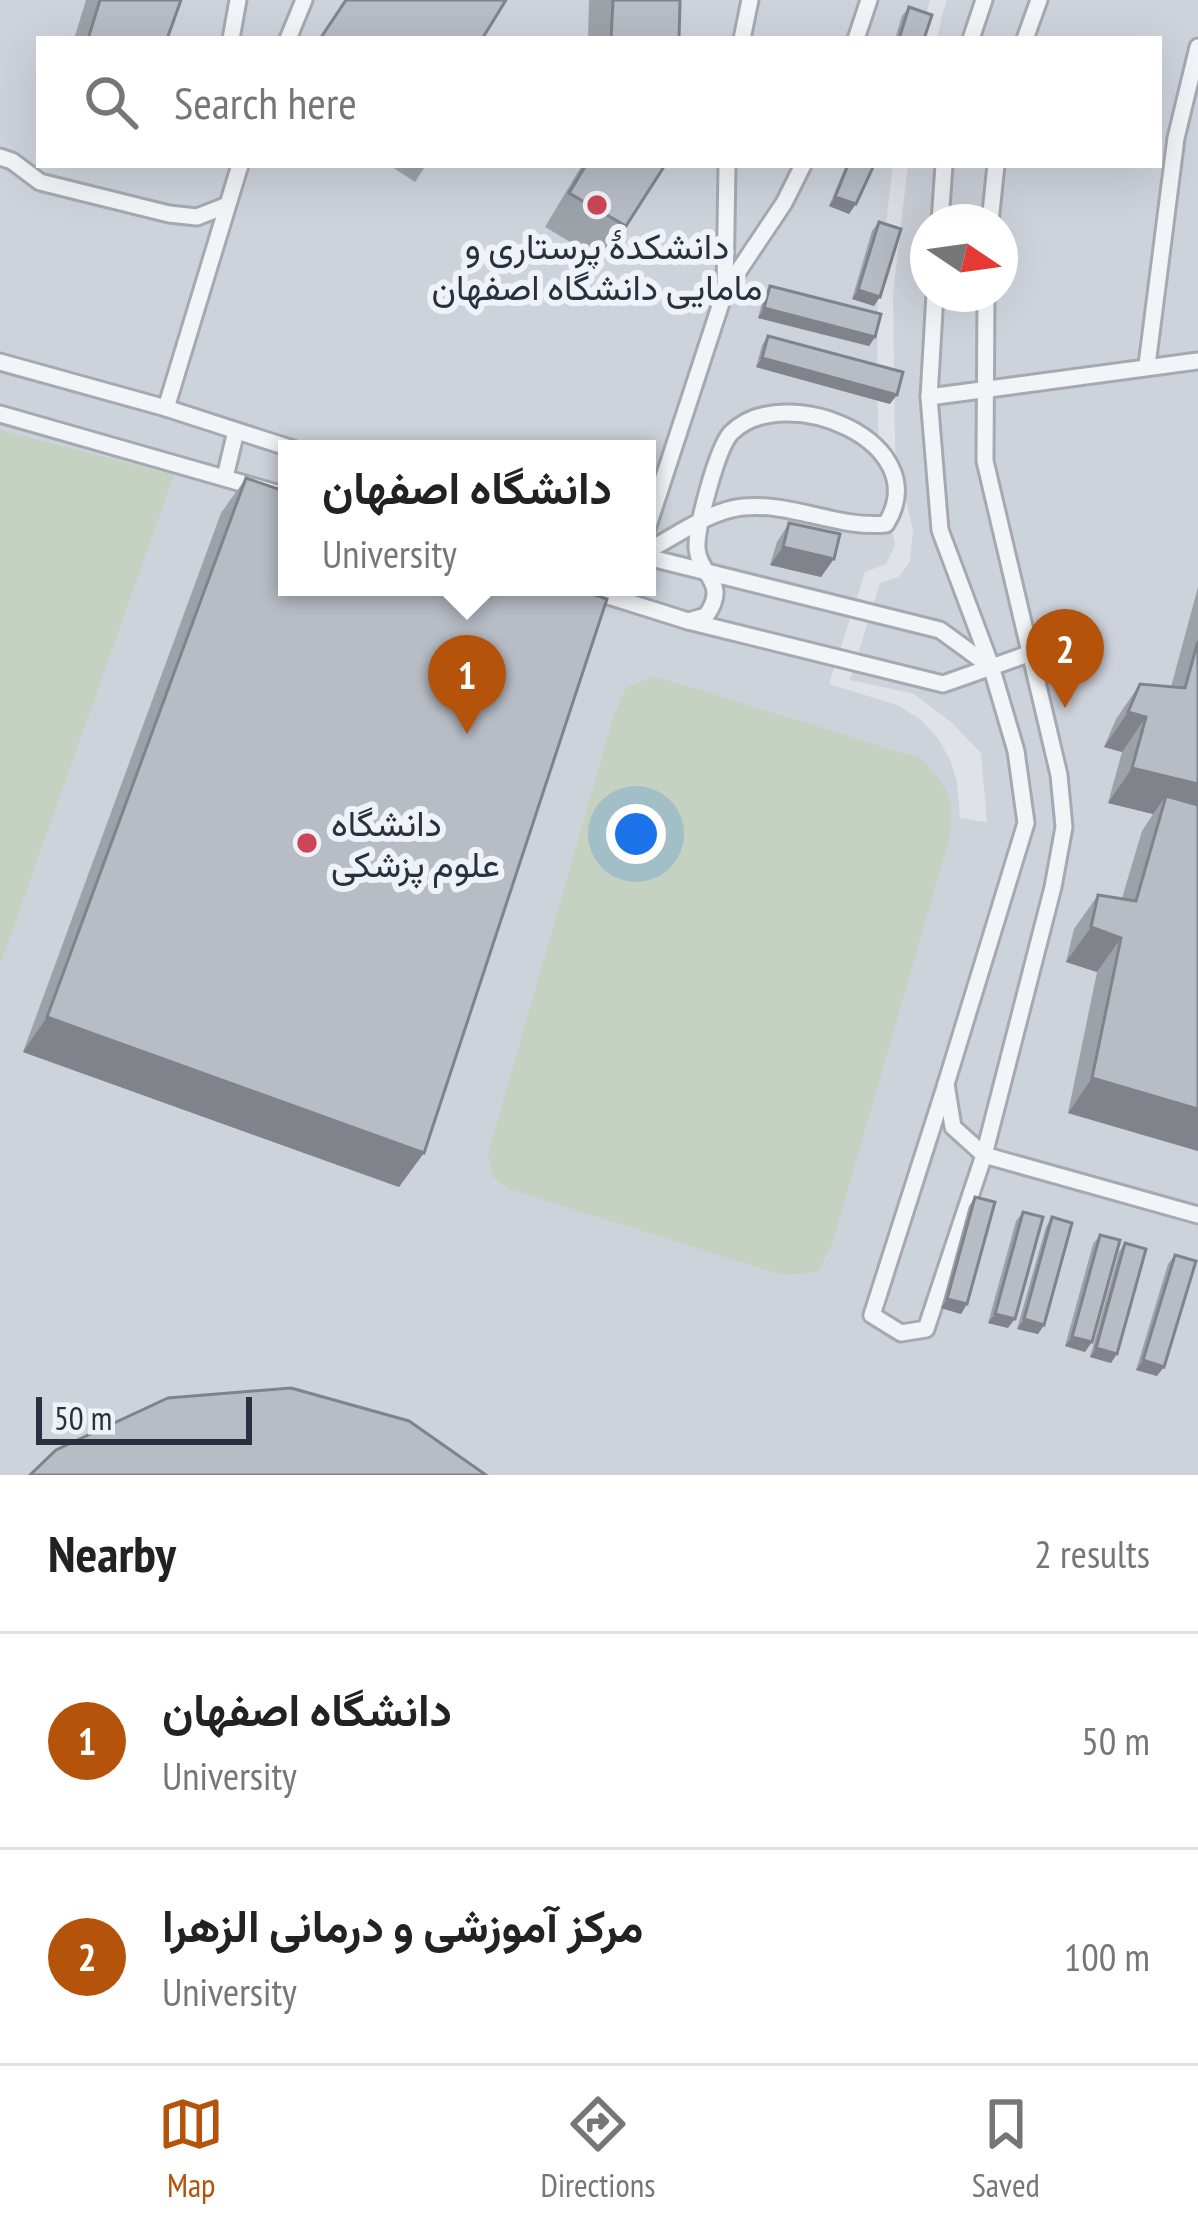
<!DOCTYPE html>
<html lang="en">
<head>
<meta charset="utf-8">
<style>
  :root { --surface:#fff; --page:#f2f2f2; --text:#222; --muted:#767676; --line:#e0e0e0; --accent:#b45309 }
  body { margin:0; font-family:"PT Sans Narrow",Vazirmatn,sans-serif; background:var(--page); color:var(--text) }
  .compass { position:absolute; left:910px; top:204px; width:108px; height:108px; border-radius:50%; background:var(--surface); box-shadow:0 12px 48px #0002; rotate:103deg }
  .scale { position:absolute; left:36px; bottom:30px; width:216px; box-sizing:border-box; padding-left:12px; border:6px solid #29303f; border-top:0; font-size:33px; line-height:42px; white-space:nowrap; color:#29303f; -webkit-text-stroke:9px #eff2f6; paint-order:stroke }
  .you { position:absolute; left:636px; top:834px; width:42px; height:42px; margin:-30px; border:9px solid #fff; border-radius:50%; background:#1a73e8; box-shadow:0 0 0 18px #1a73e833 }
  .badge { display:grid; place-items:center; width:78px; height:78px; border-radius:50%; background:var(--accent); color:#fff; font-size:39px; font-weight:700 }
  .pin { position:absolute; translate:-50% -99px; filter:drop-shadow(0 3px 6px #0008) }
  .pin::after { content:''; position:absolute; top:63px; width:42px; height:36px; background:inherit; clip-path:polygon(0 0,100% 0,50% 100%) }
  .popup { position:absolute; left:278px; top:440px; width:378px; height:156px; box-sizing:border-box; display:grid; place-content:center; border-radius:0px; background:var(--surface); filter:drop-shadow(0 3px 9px #0005); font-size:39px; white-space:nowrap; color:var(--muted) }
  .popup b { font-size:45px; color:var(--text) }
  .popup::after { content:''; position:absolute; left:50%; top:100%; margin-left:-24px; border:24px solid transparent; border-top-color:var(--surface) }
  .list { margin:0; padding:0; list-style:none }
  h2 { display:flex; justify-content:space-between; align-items:center; height:156px; margin:0; padding:0 48px; font-size:51px }
  h2 small { font-size:39px; font-weight:400; color:var(--muted) }
  .list li { display:grid; grid-template-columns:78px 1fr auto; gap:36px; align-items:center; box-sizing:border-box; height:216px; padding:0 48px; border-top:3px solid var(--line) }
  .list b { display:block; font-size:45px; white-space:nowrap }
  .list p { margin:0; font-size:39px; white-space:nowrap; color:var(--muted) }
  .list em { font-size:39px; font-style:normal; color:var(--muted) }
  .icon { flex:none; width:66px; height:66px; fill:none; stroke:currentColor; stroke-width:2; stroke-linecap:round; stroke-linejoin:round }
  .map { position:relative; flex:none; width:1198px; height:1475px; overflow:hidden }
  .search { position:absolute; background:var(--surface); box-shadow:0 12px 48px #0002; left:36px; right:36px; top:36px; height:132px; display:flex; align-items:center; gap:30px; box-sizing:border-box; padding:0 42px; border-radius:0px; color:var(--muted); font-size:45px }
  .sheet { height:588px; background:var(--surface) }
  nav { display:flex; justify-content:space-around; align-items:center; box-sizing:border-box; height:168px; border-top:3px solid var(--line); background:var(--surface); font-size:33px; color:var(--muted) }
  nav a { display:grid; justify-items:center; gap:6px }
  nav .on { color:var(--accent) }
  .map>svg:first-child { display:block }
</style>
</head>
<body>
<div class="map">
<svg width="1198" height="1475" viewBox="0 0 1198 1475">
  <rect width="100%" height="100%" fill="#dfe3e8"/>
  <path fill="#ced2da" fill-rule="evenodd" d="M 0,0 L 930,0 L 919,39 L 39,39 L 39,165 L 893,165 L 878,292 L 877,387 L 879,450 L 895,545 L 886,564 L 865,572 L 829,684 L 897,705 L 920,719 L 938,738 L 951,762 L 957,782 L 960,818 L 987,822 L 981,753 L 952,723 L 914,694 L 850,680 L 880,583 L 899,577 L 910,561 L 913,531 L 895,450 L 893,294 L 908,165 L 1159,165 L 1159,39 L 937,39 L 942,15 L 947,0 L 1198,0 L 1198,1475 L 0,1475 ZM 928,222 L 1000,222 L 1000,294 L 928,294 ZM 287,449 L 647,449 L 647,587 L 287,587 Z"/>
  <g fill="#c5d2c1">
    <path d="M 0,430 L 174,475 L 0,965 Z"/>
    <path d="M 654,676 L 920,758 C 948,787 954,795 950,836 L 831,1248 L 817,1272 L 782,1275 L 512,1190 L 493,1177 L 488,1154 L 613,718 L 626,688 Z"/>
  </g>
  <g fill="none" stroke-linecap="round" stroke-linejoin="round">
    <g stroke="#a5aab2" stroke-width="21">
      <g id="lane">
        <path d="M 231,39 L 238,0"/>
        <path d="M 288,39 L 304,0"/>
        <path d="M 742,39 L 750,0"/>
        <path d="M 856,39 L 869,0"/>
        <path d="M 971,39 L 984,0"/>
        <path d="M 1025,39 L 1039,0"/>
        <path d="M 0,157 L 12,161 L 40,182 L 169,214 L 197,217 L 225,206"/>
        <path d="M 727,165 L 725,291 L 784,203 L 803,165"/>
        <path d="M 940,222 L 944,165"/>
        <path d="M 990,222 L 996,165"/>
        <path d="M 935,294 L 929,397 L 940,530 L 991,666 L 1016,751 L 1026,823 L 946,1084 L 953,1127 L 984,1155 L 1198,1215"/>
        <path d="M 0,362 L 166,408 L 293,449"/>
        <path d="M 1147,365 L 1176,138 L 1198,47"/>
        <path d="M 929,397 L 1198,361"/>
        <path d="M 166,408 L 240,165"/>
        <path d="M 0,414 L 287,496"/>
        <path d="M 225,477 L 236,431"/>
        <path d="M 647,529 L 725,291"/>
        <path d="M 647,551 C 676,536 711,510 743,507 C 792,502 838,529 886,524 C 937,442 785,379 731,433 C 717,448 696,528 697,548 C 699,576 730,582 706,616 L 688,621"/>
        <path d="M 647,557 L 940,630 L 988,665"/>
        <path d="M 580,587 L 688,621 L 943,684 L 1031,653"/>
        <path d="M 946,1084 L 872,1315 L 901,1333 L 926,1329 L 984,1155 L 1053,887 L 1064,827 L 1059,775 L 985,461 L 986,294"/>
      </g>
    </g>
    <use href="#lane" stroke="#f2f4f7" stroke-width="15"/>
  </g>
  <g fill="#9da2a9">
    <path d="M 86,0 L 181,0 L 167,39 L 74,39 Z"/>
    <path d="M 589,0 L 680,0 L 679,39 L 588,39 Z"/>
    <path d="M 909,7 L 924,39 L 895,39 L 902,16 Z"/>
    <path d="M 389,165 L 426,165 L 415,182 Z"/>
    <path d="M 582,165 L 665,165 L 602,261 L 545,227 Z"/>
    <path d="M 846,165 L 874,165 L 849,214 L 829,206 Z"/>
    <path d="M 879,222 L 874,306 L 852,299 L 872,231 Z"/>
    <path d="M 770,286 L 875,337 L 869,346 L 758,318 L 764,295 Z"/>
    <path d="M 768,336 L 890,404 L 756,367 L 762,345 Z"/>
    <path d="M 246,478 L 399,1187 L 23,1052 L 221,513 Z"/>
    <path d="M 789,523 L 821,577 L 770,565 L 777,542 Z"/>
    <path d="M 1198,587 L 1198,1151 L 1068,1113 L 1097,972 L 1066,962 L 1074,929 L 1098,895 L 1122,898 L 1142,831 L 1153,814 L 1108,803 L 1122,752 L 1104,747 L 1116,719 L 1140,684 L 1171,687 Z"/>
    <path d="M 975,1197 L 961,1314 L 941,1308 L 969,1206 Z"/>
    <path d="M 1023,1212 L 1008,1328 L 988,1323 L 1016,1221 Z"/>
    <path d="M 1052,1217 L 1044,1325 L 1038,1334 L 1017,1329 L 1046,1227 Z"/>
    <path d="M 1100,1235 L 1085,1352 L 1065,1346 L 1093,1244 Z"/>
    <path d="M 1125,1243 L 1111,1363 L 1090,1357 L 1119,1252 Z"/>
    <path d="M 1175,1255 L 1157,1376 L 1136,1370 L 1168,1264 Z"/>
  </g>
  <g fill="#80848a">
    <path d="M 835,197 L 856,204 L 849,214 L 829,206 Z"/>
    <path d="M 858,290 L 880,297 L 874,306 L 852,299 Z"/>
    <path d="M 764,308 L 875,337 L 869,346 L 758,318 Z"/>
    <path d="M 762,358 L 897,395 L 890,404 L 756,367 Z"/>
    <path d="M 783,547 L 834,559 L 821,577 L 770,565 Z"/>
    <path d="M 1128,712 L 1146,717 L 1122,752 L 1104,747 Z"/>
    <path d="M 1132,768 L 1198,784 L 1198,825 L 1166,796 L 1153,814 L 1108,803 Z"/>
    <path d="M 1091,927 L 1121,938 L 1097,972 L 1066,962 Z"/>
    <path d="M 47,1017 L 424,1153 L 399,1187 L 23,1052 Z"/>
    <path d="M 1092,1078 L 1198,1109 L 1198,1151 L 1068,1113 Z"/>
    <path d="M 947,1299 L 967,1304 L 961,1314 L 941,1308 Z"/>
    <path d="M 995,1314 L 1015,1319 L 1008,1328 L 988,1323 Z"/>
    <path d="M 1024,1319 L 1044,1325 L 1038,1334 L 1017,1329 Z"/>
    <path d="M 1072,1337 L 1092,1342 L 1085,1352 L 1065,1346 Z"/>
    <path d="M 1096,1348 L 1117,1354 L 1111,1363 L 1090,1357 Z"/>
    <path d="M 1143,1360 L 1164,1367 L 1157,1376 L 1136,1370 Z"/>
  </g>
  <g fill="#b7bcc5" stroke="#80848a" stroke-width="3">
    <path d="M 100,0 L 181,0 L 167,39 L 88,39 Z"/>
    <path d="M 346,0 L 506,0 L 482,39 L 320,39 Z"/>
    <path d="M 613,0 L 680,0 L 679,39 L 611,39 Z"/>
    <path d="M 909,7 L 932,15 L 924,39 L 899,39 Z"/>
    <path d="M 586,165 L 665,165 L 626,226 L 569,193 Z"/>
    <path d="M 848,165 L 874,165 L 856,204 L 835,197 Z"/>
    <path d="M 879,222 L 901,229 L 880,297 L 858,290 Z"/>
    <path d="M 770,286 L 881,314 L 875,337 L 764,308 Z"/>
    <path d="M 768,336 L 903,372 L 897,395 L 762,358 Z"/>
    <path d="M 246,478 L 287,492 L 287,587 L 572,587 L 607,599 L 424,1153 L 47,1017 Z"/>
    <path d="M 789,523 L 840,534 L 834,559 L 783,547 Z"/>
    <path d="M 1198,641 L 1198,784 L 1132,768 L 1146,717 L 1128,712 L 1140,684 L 1185,688 Z"/>
    <path d="M 1166,796 L 1198,805 L 1198,1109 L 1092,1078 L 1121,938 L 1091,927 L 1098,895 L 1136,901 Z"/>
    <path d="M 975,1197 L 995,1202 L 967,1304 L 947,1299 Z"/>
    <path d="M 1023,1212 L 1043,1217 L 1015,1319 L 995,1314 Z"/>
    <path d="M 1052,1217 L 1072,1223 L 1044,1325 L 1024,1319 Z"/>
    <path d="M 1100,1235 L 1120,1240 L 1092,1342 L 1072,1337 Z"/>
    <path d="M 1125,1243 L 1146,1249 L 1117,1354 L 1096,1348 Z"/>
    <path d="M 1175,1255 L 1196,1261 L 1164,1367 L 1143,1360 Z"/>
    <path d="M 291,1388 L 409,1421 L 486,1475 L 30,1475 L 56,1450 L 168,1398 Z"/>
  </g>
  <g fill="#cb4658" stroke="#eff2f6" stroke-width="4.5">
    <circle cx="597" cy="205" r="12"/>
    <circle cx="307" cy="843" r="12"/>
  </g>
  <g text-anchor="middle" dominant-baseline="central" stroke-width="12" stroke-linejoin="round" paint-order="stroke">
    <g font-size="36" fill="#29303f" stroke="#eff2f6">
      <text x="597" y="245">دانشکدهٔ پرستاری و<tspan x="597" dy="41">مامایی دانشگاه اصفهان</tspan></text>
      <text x="331" y="822" text-anchor="start">دانشگاه<tspan x="331" dy="41">علوم پزشکی</tspan></text>
    </g>
  </g>
</svg>
<svg class="compass" viewBox="-18 -18 36 36"><path d="M0-13l5 13h-10z" fill="#e53935"/><path d="M0 13l5-13h-10z" fill="#767676"/></svg>
<div class="scale">50 m</div>
<div class="you"></div>
<div class="pin badge" style="left:467px;top:734px">1</div>
<div class="popup"><b>دانشگاه اصفهان</b>University</div>
<div class="pin badge" style="left:1065px;top:708px">2</div>
<div class="search"><svg class="icon" aria-label="search" viewBox="0 0 24 24"><circle cx="10" cy="10" r="6"/><path d="M15 15l6 6"/></svg>Search here</div>
</div>
<section class="sheet">
<h2>Nearby<small>2 results</small></h2>
<ul class="list">
<li><span class="badge">1</span><div><b>دانشگاه اصفهان</b><p>University</p></div><em>50 m</em></li>
<li><span class="badge">2</span><div><b>مرکز آموزشی و درمانی الزهرا</b><p>University</p></div><em>100 m</em></li>
</ul>
</section>
<nav>
<a class="on"><svg class="icon" aria-label="map" viewBox="0 0 24 24"><path d="M3 6l6-2 6 2 6-2v14l-6 2-6-2-6 2zM9 4v14M15 6v14"/></svg>Map</a>
<a><svg class="icon" aria-label="directions" viewBox="0 0 24 24"><path d="M12 3l9 9-9 9-9-9zM9 14v-3h6M13 9l2 2-2 2"/></svg>Directions</a>
<a><svg class="icon" aria-label="saved" viewBox="0 0 24 24"><path d="M7 4h10v16l-5-4-5 4z"/></svg>Saved</a>
</nav>
</body>
</html>
